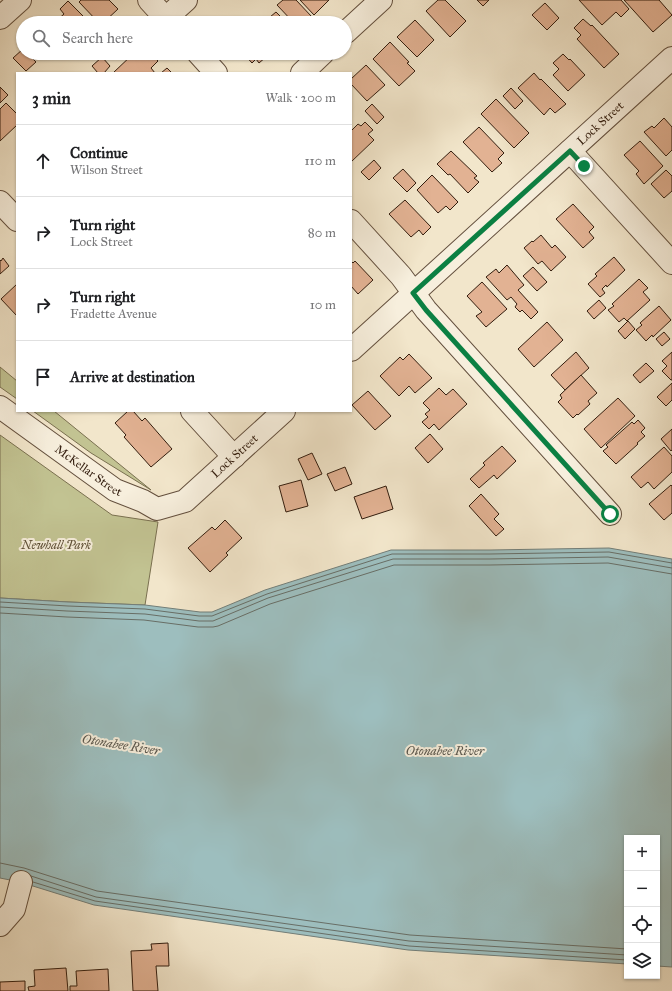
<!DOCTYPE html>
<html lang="en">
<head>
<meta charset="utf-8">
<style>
  :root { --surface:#fff; --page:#f6f6f6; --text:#202124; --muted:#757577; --line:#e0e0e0 }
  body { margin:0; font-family:"IM FELL Great Primer",serif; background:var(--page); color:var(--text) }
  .controls { position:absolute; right:12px; bottom:12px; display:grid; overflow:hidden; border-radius:0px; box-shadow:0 1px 3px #0004 }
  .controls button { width:36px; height:36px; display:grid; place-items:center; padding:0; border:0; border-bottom:1px solid var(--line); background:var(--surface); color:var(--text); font:20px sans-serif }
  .stop { position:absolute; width:12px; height:12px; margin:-9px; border:3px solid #0b8043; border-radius:50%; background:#fff }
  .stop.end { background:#0b8043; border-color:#fff; box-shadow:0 1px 4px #0008 }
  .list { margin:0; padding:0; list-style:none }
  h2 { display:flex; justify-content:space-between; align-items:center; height:52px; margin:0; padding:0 16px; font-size:17px }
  h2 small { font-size:13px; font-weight:400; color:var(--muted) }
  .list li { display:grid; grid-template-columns:26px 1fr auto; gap:12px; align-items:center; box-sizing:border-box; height:72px; padding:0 16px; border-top:1px solid var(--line) }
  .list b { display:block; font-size:15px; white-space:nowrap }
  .list p { margin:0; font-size:13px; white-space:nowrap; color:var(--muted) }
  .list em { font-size:13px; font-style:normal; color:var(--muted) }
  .icon { flex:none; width:22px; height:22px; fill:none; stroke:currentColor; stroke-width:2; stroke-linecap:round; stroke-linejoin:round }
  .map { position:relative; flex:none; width:672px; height:991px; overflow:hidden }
  .search { position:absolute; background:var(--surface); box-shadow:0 1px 3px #0004; left:16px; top:16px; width:336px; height:44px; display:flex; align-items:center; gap:10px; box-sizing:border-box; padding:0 14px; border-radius:22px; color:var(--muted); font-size:15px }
  .panel { position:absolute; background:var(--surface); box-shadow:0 1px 3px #0004; left:16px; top:72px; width:336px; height:340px; border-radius:0px }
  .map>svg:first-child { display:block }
</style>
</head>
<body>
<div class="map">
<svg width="672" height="991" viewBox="0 0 672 991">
  <rect width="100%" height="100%" fill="#f2e6cb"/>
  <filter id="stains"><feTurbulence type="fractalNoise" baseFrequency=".005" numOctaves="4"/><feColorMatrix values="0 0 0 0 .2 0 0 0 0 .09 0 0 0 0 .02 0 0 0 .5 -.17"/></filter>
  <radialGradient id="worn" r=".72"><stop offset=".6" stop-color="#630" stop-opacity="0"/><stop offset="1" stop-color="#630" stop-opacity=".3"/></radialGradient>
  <g fill="#c2c392" stroke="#7a7050">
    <path d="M 0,367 L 17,381 L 17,399 L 0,387 Z"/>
    <path d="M 33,411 L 54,411 L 151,490 L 91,453 Z"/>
    <path d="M 0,435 L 112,515 L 158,522 L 145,605 L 68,602 L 0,598 Z"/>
  </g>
  <path fill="#9dbebe" stroke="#737e78" d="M 609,548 L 672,559 L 672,967 L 657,966 L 657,838 L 627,838 L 627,964 L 408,950 L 94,905 L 20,882 L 0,878 L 0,598 L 68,602 L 145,605 L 200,612 L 212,612 L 265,590 L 391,550 L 490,550 Z"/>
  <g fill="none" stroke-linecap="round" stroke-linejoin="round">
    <g stroke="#686e66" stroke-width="1">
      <path d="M 0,602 L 68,606 L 145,609 L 199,616 L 212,616 L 267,594 L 392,554 L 490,554 L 609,552 L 672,563"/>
      <path d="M 0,607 L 67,611 L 145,614 L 199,621 L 213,621 L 268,598 L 393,559 L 490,559 L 608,557 L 672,568"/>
      <path d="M 0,613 L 67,617 L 144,620 L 198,627 L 213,627 L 218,626 L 270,604 L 394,565 L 490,565 L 608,563 L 672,574"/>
      <path d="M 0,863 L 24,868 L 97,891 L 410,935 L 627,949"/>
      <path d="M 31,876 L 96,897 L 409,941 L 627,955"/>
      <path d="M 33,882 L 95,901 L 409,946 L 627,960"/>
    </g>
  </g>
  <g fill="#e2b293" stroke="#331d0e">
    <path d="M 81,0 L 109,0 L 118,9 L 103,23 L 99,23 L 79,2 Z"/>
    <path d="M 283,0 L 296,0 L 312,17 L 309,20 L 312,23 L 294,23 L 277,5 Z"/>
    <path d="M 300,0 L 329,0 L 314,15 Z"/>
    <path d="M 438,0 L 445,0 L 466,21 L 450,37 L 426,11 Z"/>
    <path d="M 477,0 L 489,0 L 483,6 Z"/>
    <path d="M 579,0 L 621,0 L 629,9 L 621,17 L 616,12 L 602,25 Z"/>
    <path d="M 624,0 L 659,0 L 672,15 L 653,32 Z"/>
    <path d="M 68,1 L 88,21 L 85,23 L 59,23 L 56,21 L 64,14 L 60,9 Z"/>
    <path d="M 545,3 L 559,18 L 547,30 L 532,15 Z"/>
    <path d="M 276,12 L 283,19 L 286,23 L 270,23 L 273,20 L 270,17 Z"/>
    <path d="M 583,19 L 591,26 L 592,25 L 619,54 L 604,68 L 577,39 L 581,35 L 574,28 Z"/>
    <path d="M 415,20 L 434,40 L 417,57 L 397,37 Z"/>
    <path d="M 390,42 L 409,62 L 407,63 L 415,71 L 399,86 L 373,59 Z"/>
    <path d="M 23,49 L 23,53 L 27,53 L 36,62 L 26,71 L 13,58 Z"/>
    <path d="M 134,53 L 150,53 L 158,61 L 151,68 L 155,73 L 113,73 Z"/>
    <path d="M 243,53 L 262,53 L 266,57 L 259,63 L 256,59 L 252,63 Z"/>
    <path d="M 563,54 L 569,60 L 570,59 L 585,75 L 568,91 L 553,75 L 559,69 L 553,63 Z"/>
    <path d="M 102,57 L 110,66 L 104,73 L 98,73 L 92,66 Z"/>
    <path d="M 366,65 L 385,85 L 367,101 L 351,84 L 351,79 Z"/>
    <path d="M 167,68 L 172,73 L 161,73 Z"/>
    <path d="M 534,73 L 540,80 L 541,79 L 566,104 L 555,113 L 550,108 L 544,115 L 518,88 Z"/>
    <path d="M 0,87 L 8,95 L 0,103 Z"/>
    <path d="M 511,88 L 523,101 L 515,109 L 503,96 Z"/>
    <path d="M 496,99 L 529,133 L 514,148 L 481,114 Z"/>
    <path d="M 6,103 L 17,114 L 17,125 L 0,141 L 0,109 Z"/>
    <path d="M 372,104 L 384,117 L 377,124 L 365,111 Z"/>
    <path d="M 664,118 L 672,127 L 672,150 L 666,156 L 644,132 L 652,126 L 654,128 Z"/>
    <path d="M 365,122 L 373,130 L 368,134 L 374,140 L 351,162 L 351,131 L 358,124 L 361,126 Z"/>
    <path d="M 479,127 L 504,153 L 498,159 L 502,163 L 492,172 L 463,142 Z"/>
    <path d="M 640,141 L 663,166 L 644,184 L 636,174 L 639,171 L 624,155 Z"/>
    <path d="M 451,151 L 477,176 L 474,178 L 479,182 L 468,193 L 450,174 L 448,175 L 437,164 Z"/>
    <path d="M 374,160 L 381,168 L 369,180 L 361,172 Z"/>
    <path d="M 403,169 L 416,183 L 407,192 L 393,178 Z"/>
    <path d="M 666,170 L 672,176 L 672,191 L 664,198 L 651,184 Z"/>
    <path d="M 432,175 L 458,202 L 450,210 L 446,206 L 438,213 L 417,190 Z"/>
    <path d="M 405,200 L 431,227 L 423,235 L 419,230 L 411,237 L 389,214 Z"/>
    <path d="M 573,204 L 594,227 L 589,232 L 594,238 L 583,248 L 556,219 Z"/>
    <path d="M 541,235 L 552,248 L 555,245 L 566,257 L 551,271 L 542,261 L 538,264 L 524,248 L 532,241 L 533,242 Z"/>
    <path d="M 614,257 L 625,270 L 607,287 L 606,285 L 602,289 L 605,293 L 600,297 L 588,284 L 597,276 L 595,274 Z"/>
    <path d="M 3,258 L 9,266 L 0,274 L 0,260 L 1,261 Z"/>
    <path d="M 351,261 L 353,263 L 355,261 L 373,280 L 358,294 L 351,286 Z"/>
    <path d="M 507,265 L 524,285 L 518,290 L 538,312 L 531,319 L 522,310 L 520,312 L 515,307 L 517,304 L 511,297 L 507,300 L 486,277 L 496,269 L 499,273 Z"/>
    <path d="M 533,267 L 547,282 L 537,291 L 523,276 Z"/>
    <path d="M 639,279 L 648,288 L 643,292 L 650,300 L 627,321 L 624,318 L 619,322 L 608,310 L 614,306 L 612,304 Z"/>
    <path d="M 482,282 L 507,309 L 486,327 L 476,316 L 482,312 L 467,296 Z"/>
    <path d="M 17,284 L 17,316 L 1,299 Z"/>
    <path d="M 599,300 L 606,308 L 594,319 L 587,311 Z"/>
    <path d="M 659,306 L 671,320 L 653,337 L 652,335 L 646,341 L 636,330 L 642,325 L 640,323 Z"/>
    <path d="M 628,321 L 635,329 L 625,339 L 618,331 Z"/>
    <path d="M 547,322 L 563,340 L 534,367 L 518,349 Z"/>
    <path d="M 664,332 L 670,339 L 662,346 L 656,339 Z"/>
    <path d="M 576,352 L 589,368 L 565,390 L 551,375 Z"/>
    <path d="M 672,352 L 672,380 L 671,380 L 662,371 L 667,366 L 662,361 Z"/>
    <path d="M 409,354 L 432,378 L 415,393 L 409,386 L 399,396 L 380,376 L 400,357 L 403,360 Z"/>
    <path d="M 646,363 L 654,371 L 640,383 L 633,375 Z"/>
    <path d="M 581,375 L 597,393 L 588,401 L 590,404 L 578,415 L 577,414 L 573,418 L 558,402 L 562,398 L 560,395 Z"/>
    <path d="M 672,383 L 672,400 L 666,406 L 657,397 Z"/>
    <path d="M 439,388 L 446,395 L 453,389 L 467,404 L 439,430 L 434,424 L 429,429 L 422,422 L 428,417 L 425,414 L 430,410 L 423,403 Z"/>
    <path d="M 368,391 L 391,416 L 375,430 L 352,405 Z"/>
    <path d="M 618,398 L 635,416 L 601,448 L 584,429 Z"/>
    <path d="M 128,411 L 133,411 L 142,421 L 145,418 L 172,449 L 151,467 L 124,437 L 126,435 L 115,423 Z"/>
    <path d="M 638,420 L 645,428 L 641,432 L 645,436 L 637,443 L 638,444 L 616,464 L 603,451 L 608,447 L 606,445 L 632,422 L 634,424 Z"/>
    <path d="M 672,429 L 672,450 L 671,451 L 661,439 Z"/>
    <path d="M 430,434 L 443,449 L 428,463 L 415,448 Z"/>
    <path d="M 502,446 L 516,461 L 497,479 L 494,475 L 479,488 L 470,479 L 485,465 L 483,463 Z"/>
    <path d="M 664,447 L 672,456 L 672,472 L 654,489 L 648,482 L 641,488 L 631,477 Z"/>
    <path d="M 312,453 L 322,474 L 308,480 L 298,459 Z"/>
    <path d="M 345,467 L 352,484 L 335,491 L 327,474 Z"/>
    <path d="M 301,480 L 308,506 L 286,512 L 279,486 Z"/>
    <path d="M 671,485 L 672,486 L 672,513 L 664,520 L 649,504 Z"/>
    <path d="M 386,486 L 393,509 L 362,519 L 354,497 Z"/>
    <path d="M 481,494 L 499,514 L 494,519 L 504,529 L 496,536 L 469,506 Z"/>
    <path d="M 225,520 L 242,538 L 226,553 L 228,555 L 210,572 L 188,548 L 212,527 L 215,530 Z"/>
    <path d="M 168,943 L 169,966 L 156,966 L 158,991 L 133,991 L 131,951 L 152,950 L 151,944 Z"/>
    <path d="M 66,968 L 68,991 L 29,991 L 28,987 L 35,986 L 34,970 Z"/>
    <path d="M 108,969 L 109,991 L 70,991 L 70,986 L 77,986 L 76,971 Z"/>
    <path d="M 25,981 L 25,991 L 0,991 L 0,982 Z"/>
  </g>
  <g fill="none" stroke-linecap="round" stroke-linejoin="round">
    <g stroke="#634f3d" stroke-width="24">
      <g id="minor">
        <path d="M 149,0 L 170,23"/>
        <path d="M 0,18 L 20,0"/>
        <path d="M 166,18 L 186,0"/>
        <path d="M 345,33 L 381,0"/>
        <path d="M 198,53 L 216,73"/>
        <path d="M 302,73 L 323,53"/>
        <path d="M 570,151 L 672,263"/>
        <path d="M 0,202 L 17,220"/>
        <path d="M 351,221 L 401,276 L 426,310 L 610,514"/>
        <path id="s1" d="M 351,350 L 672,58"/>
        <path id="s2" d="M 0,407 L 115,490 L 143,501 L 157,509 L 185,501 L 284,411"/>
        <path d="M 192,411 L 234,457"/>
        <path d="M 0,925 L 14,909 L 21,882"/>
      </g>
    </g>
    <use href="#minor" stroke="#f7efdd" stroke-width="22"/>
  </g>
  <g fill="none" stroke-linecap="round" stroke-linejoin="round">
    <path stroke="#0b8043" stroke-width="5" d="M 584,166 L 570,151 L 413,293 L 426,310 L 610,514"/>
  </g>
  <g text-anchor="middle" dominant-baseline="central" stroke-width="4" stroke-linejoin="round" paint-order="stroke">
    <g font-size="12" fill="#331d0e" stroke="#f7efdd">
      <text stroke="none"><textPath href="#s1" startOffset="337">Lock Street</textPath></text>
      <text stroke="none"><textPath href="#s2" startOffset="284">Lock Street</textPath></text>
      <text stroke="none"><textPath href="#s2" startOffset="109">McKellar Street</textPath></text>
    </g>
    <g font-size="12" font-style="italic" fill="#5e4f36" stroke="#f7efdd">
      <text x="56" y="545">Newhall Park</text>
    </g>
    <g font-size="13" font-style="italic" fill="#58554c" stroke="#f7efdd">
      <text transform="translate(121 745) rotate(9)">Otonabee River</text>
      <text x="445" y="751">Otonabee River</text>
    </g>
  </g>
  <rect width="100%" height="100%" filter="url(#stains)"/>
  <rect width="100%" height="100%" fill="url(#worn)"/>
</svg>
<div class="controls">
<button>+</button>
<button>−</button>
<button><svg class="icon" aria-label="locate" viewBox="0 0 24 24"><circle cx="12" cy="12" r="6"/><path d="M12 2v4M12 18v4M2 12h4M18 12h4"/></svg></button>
<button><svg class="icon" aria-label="layers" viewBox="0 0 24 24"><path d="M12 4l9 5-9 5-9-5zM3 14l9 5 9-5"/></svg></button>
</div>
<div class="stop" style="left:610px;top:514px"></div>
<div class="stop end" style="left:584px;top:166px"></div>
<div class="search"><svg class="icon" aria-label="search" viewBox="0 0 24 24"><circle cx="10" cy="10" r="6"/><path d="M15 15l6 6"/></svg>Search here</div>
<section class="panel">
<h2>3 min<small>Walk · 200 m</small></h2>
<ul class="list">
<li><svg class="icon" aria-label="ahead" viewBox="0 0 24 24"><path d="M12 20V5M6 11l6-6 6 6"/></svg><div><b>Continue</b><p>Wilson Street</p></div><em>110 m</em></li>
<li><svg class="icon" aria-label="right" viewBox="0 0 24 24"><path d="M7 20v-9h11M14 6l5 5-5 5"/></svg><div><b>Turn right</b><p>Lock Street</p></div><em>80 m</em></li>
<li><svg class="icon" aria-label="right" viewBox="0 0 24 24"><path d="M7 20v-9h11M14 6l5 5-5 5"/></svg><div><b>Turn right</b><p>Fradette Avenue</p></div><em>10 m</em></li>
<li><svg class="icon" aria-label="arrive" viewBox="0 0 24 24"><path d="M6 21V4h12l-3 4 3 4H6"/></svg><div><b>Arrive at destination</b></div></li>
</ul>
</section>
</div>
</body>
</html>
